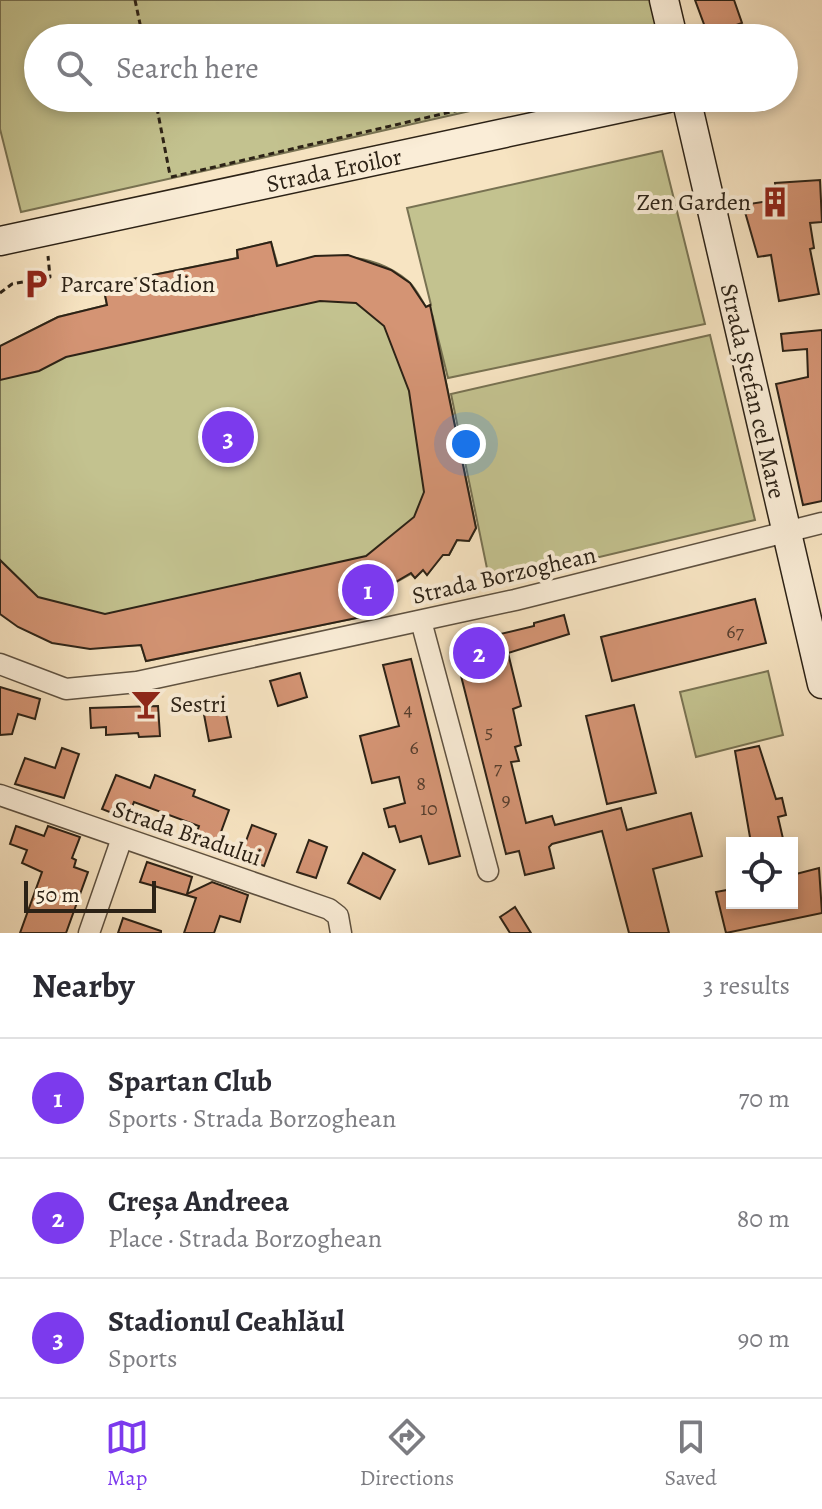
<!DOCTYPE html>
<html lang="en">
<head>
<meta charset="utf-8">
<style>
  :root { --surface:#fff; --page:#f7f7f7; --text:#2b2b33; --muted:#7c7c81; --line:#e1e1e2; --accent:#7c3aed }
  body { margin:0; font-family:Alegreya,serif; background:var(--page); color:var(--text) }
  .controls { position:absolute; right:24px; bottom:24px; display:grid; overflow:hidden; border-radius:0px; box-shadow:0 4px 12px #0003 }
  .controls button { width:72px; height:72px; display:grid; place-items:center; padding:0; border:0; border-bottom:2px solid var(--line); background:var(--surface); color:var(--text); font:40px sans-serif }
  .scale { position:absolute; left:24px; bottom:20px; width:132px; box-sizing:border-box; padding-left:8px; border:4px solid #2c2216; border-top:0; font-size:22px; line-height:28px; white-space:nowrap; color:#2c2216; -webkit-text-stroke:6px #faedd7; paint-order:stroke }
  .you { position:absolute; left:466px; top:444px; width:28px; height:28px; margin:-20px; border:6px solid #fff; border-radius:50%; background:#1a73e8; box-shadow:0 0 0 12px #1a73e833 }
  .badge { display:grid; place-items:center; width:52px; height:52px; border-radius:50%; background:var(--accent); color:#fff; font-size:26px; font-weight:700 }
  .pin { position:absolute; translate:-50% -50%; border:4px solid #fff; box-shadow:0 2px 8px #0006 }
  .list { margin:0; padding:0; list-style:none }
  h2 { display:flex; justify-content:space-between; align-items:center; height:104px; margin:0; padding:0 32px; font-size:34px }
  h2 small { font-size:26px; font-weight:400; color:var(--muted) }
  .list li { display:grid; grid-template-columns:52px 1fr auto; gap:24px; align-items:center; box-sizing:border-box; height:120px; padding:0 32px; border-top:2px solid var(--line) }
  .list b { display:block; font-size:30px; white-space:nowrap }
  .list p { margin:0; font-size:26px; white-space:nowrap; color:var(--muted) }
  .list em { font-size:26px; font-style:normal; color:var(--muted) }
  .icon { flex:none; width:44px; height:44px; fill:none; stroke:currentColor; stroke-width:2; stroke-linecap:round; stroke-linejoin:round }
  .map { position:relative; flex:none; width:822px; height:933px; overflow:hidden }
  .search { position:absolute; background:var(--surface); box-shadow:0 4px 12px #0003; left:24px; right:24px; top:24px; height:88px; display:flex; align-items:center; gap:20px; box-sizing:border-box; padding:0 28px; border-radius:44px; color:var(--muted); font-size:30px }
  .sheet { height:464px; background:var(--surface) }
  nav { display:flex; justify-content:space-around; align-items:center; box-sizing:border-box; height:112px; border-top:2px solid var(--line); background:var(--surface); font-size:22px; color:var(--muted) }
  nav a { display:grid; justify-items:center; gap:4px }
  nav .on { color:var(--accent) }
  .map>svg:first-child { display:block }
</style>
</head>
<body>
<div class="map">
<svg width="822" height="933" viewBox="0 0 822 933">
  <rect width="100%" height="100%" fill="#f7e4c2"/>
  <filter id="stains"><feTurbulence type="fractalNoise" baseFrequency=".0025" numOctaves="4"/><feColorMatrix values="0 0 0 0 .2 0 0 0 0 .09 0 0 0 0 .02 0 0 0 .5 -.17"/></filter>
  <radialGradient id="worn" r=".72"><stop offset=".6" stop-color="#630" stop-opacity="0"/><stop offset="1" stop-color="#630" stop-opacity=".3"/></radialGradient>
  <g fill="#c3c28f" stroke="#787252" stroke-width="2">
    <path d="M 0,0 L 651,0 L 660,38 L 38,38 L 38,98 L 528,98 L 21,212 L 0,129 Z"/>
    <path d="M 662,151 L 705,324 L 448,378 L 432,314 L 476,528 L 469,541 L 457,540 L 449,555 L 442,555 L 427,575 L 423,570 L 415,578 L 411,574 L 377,593 L 381,613 L 146,661 L 141,645 C 84,649 47,650 0,613 L 0,346 L 58,317 L 107,305 L 103,285 L 237,258 L 237,250 L 271,242 L 278,266 C 322,254 370,249 408,281 C 416,288 421,299 426,307 L 431,305 L 407,208 Z"/>
    <path d="M 710,335 L 755,520 L 490,583 L 451,394 Z"/>
    <path d="M 768,671 L 783,735 L 696,757 L 680,692 Z"/>
  </g>
  <g fill="#d49474" stroke="#2c2216" stroke-width="2">
    <path d="M 695,0 L 734,0 L 742,23 L 708,35 Z"/>
    <path d="M 820,180 L 822,222 L 810,223 L 814,248 L 810,249 L 819,294 L 779,301 L 771,255 L 758,257 L 743,205 L 776,200 L 775,183 Z"/>
    <path d="M 271,242 L 277,266 L 315,256 L 348,255 L 391,270 L 410,283 L 426,307 L 430,305 L 476,528 L 469,541 L 457,540 L 449,555 L 443,555 L 427,575 L 423,570 L 415,578 L 411,573 L 377,593 L 381,613 L 146,661 L 141,645 L 90,649 L 52,643 L 18,627 L 0,614 L 0,560 L 38,597 L 105,614 L 366,556 L 414,517 L 424,492 L 409,391 L 384,326 L 356,303 L 320,301 L 66,357 L 39,371 L 0,380 L 0,346 L 58,317 L 107,305 L 103,285 L 238,258 L 237,250 Z"/>
    <path d="M 822,330 L 822,501 L 803,505 L 776,384 L 808,377 L 807,349 L 783,351 L 781,334 Z"/>
    <path d="M 755,599 L 766,643 L 612,681 L 601,637 Z"/>
    <path d="M 564,615 L 569,634 L 508,653 L 521,706 L 513,709 L 521,745 L 515,747 L 519,761 L 511,762 L 526,823 L 552,816 L 555,825 L 621,808 L 627,830 L 691,813 L 702,856 L 653,869 L 669,933 L 629,933 L 602,831 L 552,844 L 549,847 L 554,868 L 525,875 L 519,851 L 506,854 L 456,656 L 461,655 L 458,644 L 534,626 L 534,623 Z"/>
    <path d="M 411,659 L 460,856 L 429,864 L 421,836 L 400,842 L 395,826 L 389,827 L 384,809 L 405,803 L 399,777 L 372,783 L 360,736 L 399,726 L 383,665 Z"/>
    <path d="M 300,673 L 307,697 L 278,706 L 270,681 Z"/>
    <path d="M 0,687 L 40,699 L 35,719 L 18,714 L 12,734 L 0,735 Z"/>
    <path d="M 223,699 L 231,737 L 209,741 L 202,704 Z"/>
    <path d="M 634,705 L 656,793 L 607,804 L 586,716 Z"/>
    <path d="M 158,706 L 160,736 L 139,737 L 138,733 L 106,735 L 106,727 L 91,728 L 90,708 Z"/>
    <path d="M 759,746 L 776,799 L 782,798 L 786,815 L 778,817 L 784,843 L 751,843 L 735,751 Z"/>
    <path d="M 62,748 L 79,754 L 64,798 L 15,784 L 25,758 L 55,768 Z"/>
    <path d="M 116,775 L 150,788 L 155,775 L 195,790 L 193,796 L 229,810 L 214,851 L 193,843 L 199,826 L 134,802 L 127,819 L 102,809 Z"/>
    <path d="M 252,825 L 276,834 L 264,866 L 240,857 Z"/>
    <path d="M 16,826 L 44,836 L 48,826 L 80,837 L 72,858 L 76,860 L 74,867 L 88,872 L 66,933 L 20,933 L 42,872 L 22,863 L 27,850 L 10,844 Z"/>
    <path d="M 309,840 L 327,847 L 316,878 L 297,872 Z"/>
    <path d="M 363,853 L 395,870 L 380,899 L 348,883 Z"/>
    <path d="M 147,862 L 192,877 L 187,894 L 212,882 L 248,895 L 240,922 L 220,916 L 214,933 L 184,933 L 196,898 L 140,882 Z"/>
    <path d="M 819,868 L 822,913 L 726,933 L 716,892 L 732,889 L 732,903 L 792,903 L 792,875 Z"/>
    <path d="M 515,907 L 531,933 L 510,933 L 500,917 Z"/>
    <path d="M 123,918 L 161,931 L 161,933 L 118,933 Z"/>
  </g>
  <g fill="none" stroke-linecap="round" stroke-linejoin="round">
    <g stroke="#5f5241" stroke-width="23">
      <g id="street">
        <path d="M 421,621 L 488,871"/>
        <path d="M 0,664 L 66,689 L 137,682 L 515,600 L 822,523"/>
        <path d="M 0,795 L 329,909 L 338,916 L 341,933"/>
        <path d="M 89,933 L 122,838"/>
      </g>
    </g>
    <g stroke="#2c2216" stroke-width="31">
      <g id="secondary">
        <path d="M 664,0 L 673,38"/>
        <path d="M 686,98 L 822,684"/>
        <path d="M 0,241 L 668,98"/>
      </g>
    </g>
    <g stroke="#2c2216" stroke-width="3" stroke-dasharray="6 4" stroke-linecap="butt">
      <path d="M 135,0 L 143,38"/>
      <path d="M 155,98 L 170,175"/>
      <path d="M 171,177 L 511,98"/>
      <path d="M 0,293 L 12,284 L 50,277 L 48,256"/>
    </g>
    <use href="#street" stroke="#faedd7" stroke-width="20"/>
    <use href="#secondary" stroke="#faedd7" stroke-width="28"/>
  </g>
  <defs>
    <g id="building-bare" transform="scale(2.4)"><path d="M-4-6H4V6H1V3H-1V6H-4ZM-2.5-4.3h1.7v1.8h-1.7ZM.8-4.3h1.7v1.8H.8ZM-2.5-1h1.7V.8h-1.7ZM.8-1h1.7V.8H.8Z" fill="#8f2418" stroke="#faedd7" stroke-width="2.5" paint-order="stroke"/></g>
    <g id="parking-bare" transform="scale(2.4)"><path d="M-3.5-5.5H1a3.5 3.5 0 0 1 0 7H-1V5.5H-3.5ZM-1-3.4V-.6H.8a1.4 1.4 0 0 0 0-2.8Z" fill="#8f2418" stroke="#faedd7" stroke-width="2.5" paint-order="stroke"/></g>
    <g id="bar-bare" transform="scale(2.4)"><path d="M-6-5H6L.8 .8V4.5H3.5V6h-7V4.5H-.8V.8Z" fill="#8f2418" stroke="#faedd7" stroke-width="2.5" paint-order="stroke"/></g>
  </defs>
  <g fill-rule="evenodd">
    <use href="#building-bare" x="775" y="202"/>
    <use href="#parking-bare" x="36" y="284"/>
    <use href="#bar-bare" x="146" y="704"/>
  </g>
  <g text-anchor="middle" dominant-baseline="central" stroke-width="8" stroke-linejoin="round" paint-order="stroke">
    <g font-size="20" fill="#563e2e">
      <text x="735" y="631">67</text>
      <text x="408" y="709">4</text>
      <text x="489" y="731">5</text>
      <text x="414" y="747">6</text>
      <text x="498" y="767">7</text>
      <text x="421" y="783">8</text>
      <text x="506" y="799">9</text>
      <text x="429" y="808">10</text>
    </g>
    <g font-size="24" fill="#2c2216" stroke="#faedd7">
      <text transform="translate(334 170) rotate(-12)">Strada Eroilor</text>
      <text transform="translate(753 391) rotate(77)">Strada Ștefan cel Mare</text>
      <text transform="translate(504 575) rotate(-13)">Strada Borzoghean</text>
      <text transform="translate(187 833) rotate(19)">Strada Bradului</text>
    </g>
    <g font-size="24" fill="#2c2216" stroke="#faedd7" text-anchor="start">
      <text x="751" y="202" text-anchor="end">Zen Garden</text>
      <text x="60" y="284">Parcare Stadion</text>
      <text x="170" y="704">Sestri</text>
    </g>
  </g>
  <rect width="100%" height="100%" filter="url(#stains)"/>
  <rect width="100%" height="100%" fill="url(#worn)"/>
</svg>
<div class="controls">
<button><svg class="icon" aria-label="locate" viewBox="0 0 24 24"><circle cx="12" cy="12" r="6"/><path d="M12 2v4M12 18v4M2 12h4M18 12h4"/></svg></button>
</div>
<div class="scale">50 m</div>
<div class="you"></div>
<div class="pin badge" style="left:368px;top:590px">1</div>
<div class="pin badge" style="left:479px;top:653px">2</div>
<div class="pin badge" style="left:228px;top:437px">3</div>
<div class="search"><svg class="icon" aria-label="search" viewBox="0 0 24 24"><circle cx="10" cy="10" r="6"/><path d="M15 15l6 6"/></svg>Search here</div>
</div>
<section class="sheet">
<h2>Nearby<small>3 results</small></h2>
<ul class="list">
<li><span class="badge">1</span><div><b>Spartan Club</b><p>Sports · Strada Borzoghean</p></div><em>70 m</em></li>
<li><span class="badge">2</span><div><b>Creșa Andreea</b><p>Place · Strada Borzoghean</p></div><em>80 m</em></li>
<li><span class="badge">3</span><div><b>Stadionul Ceahlăul</b><p>Sports</p></div><em>90 m</em></li>
</ul>
</section>
<nav>
<a class="on"><svg class="icon" aria-label="map" viewBox="0 0 24 24"><path d="M3 6l6-2 6 2 6-2v14l-6 2-6-2-6 2zM9 4v14M15 6v14"/></svg>Map</a>
<a><svg class="icon" aria-label="directions" viewBox="0 0 24 24"><path d="M12 3l9 9-9 9-9-9zM9 14v-3h6M13 9l2 2-2 2"/></svg>Directions</a>
<a><svg class="icon" aria-label="saved" viewBox="0 0 24 24"><path d="M7 4h10v16l-5-4-5 4z"/></svg>Saved</a>
</nav>
</body>
</html>
